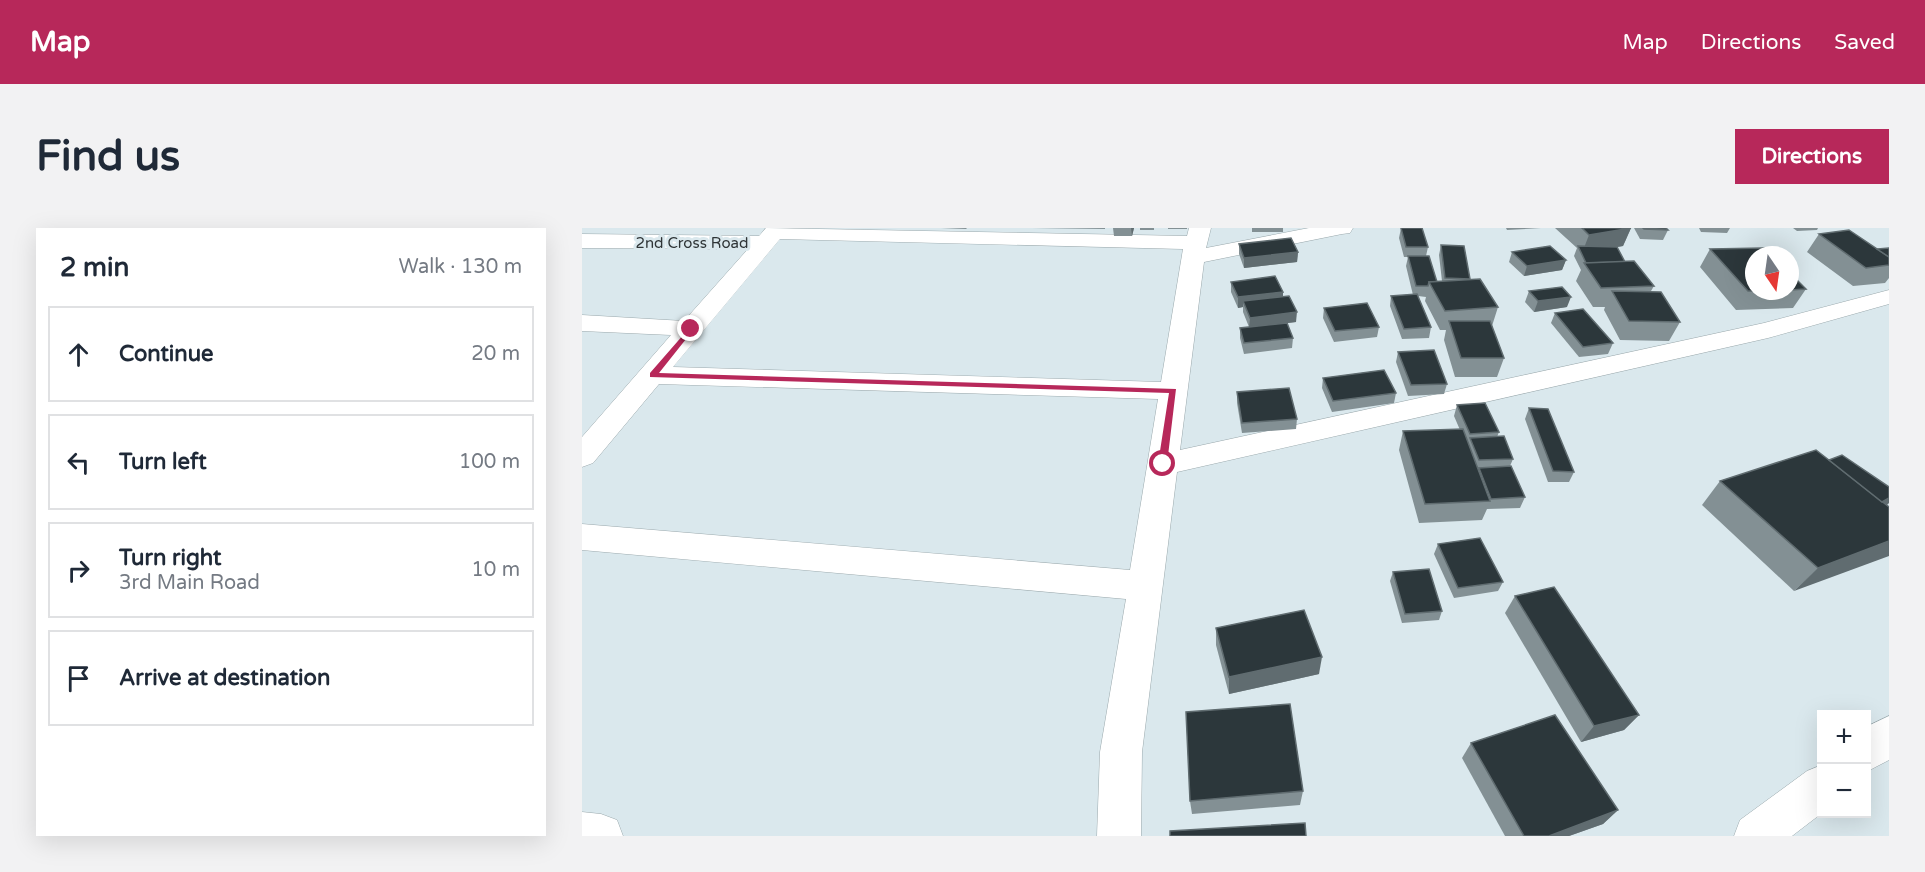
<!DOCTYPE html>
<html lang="en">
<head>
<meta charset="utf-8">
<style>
  :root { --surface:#fff; --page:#f2f2f3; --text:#1f2937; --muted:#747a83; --line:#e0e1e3; --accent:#b7285a }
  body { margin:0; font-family:"Varela Round",sans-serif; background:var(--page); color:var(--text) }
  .controls { position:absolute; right:18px; bottom:18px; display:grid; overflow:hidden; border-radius:0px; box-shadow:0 6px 24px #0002 }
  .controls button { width:54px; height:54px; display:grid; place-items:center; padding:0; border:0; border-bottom:2px solid var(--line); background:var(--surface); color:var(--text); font:30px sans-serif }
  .compass { position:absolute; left:1163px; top:18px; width:54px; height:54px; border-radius:50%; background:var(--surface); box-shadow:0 6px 24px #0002; rotate:167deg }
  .stop { position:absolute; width:18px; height:18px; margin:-14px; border:4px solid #b7285a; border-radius:50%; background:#fff }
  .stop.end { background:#b7285a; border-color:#fff; box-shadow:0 2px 6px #0008 }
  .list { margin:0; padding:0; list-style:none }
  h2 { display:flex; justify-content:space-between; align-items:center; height:78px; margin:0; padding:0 24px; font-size:26px }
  h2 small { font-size:20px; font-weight:400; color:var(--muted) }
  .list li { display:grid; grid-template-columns:39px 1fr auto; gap:18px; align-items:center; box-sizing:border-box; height:96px; margin:0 12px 12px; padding:0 12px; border:2px solid var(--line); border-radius:0px }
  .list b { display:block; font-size:22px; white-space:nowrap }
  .list p { margin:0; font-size:20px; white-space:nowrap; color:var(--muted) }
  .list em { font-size:20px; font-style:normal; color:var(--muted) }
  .icon { flex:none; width:33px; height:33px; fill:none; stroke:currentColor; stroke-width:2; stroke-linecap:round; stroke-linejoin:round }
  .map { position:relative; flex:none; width:1307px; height:608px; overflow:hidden; border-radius:0px }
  header { display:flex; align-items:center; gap:36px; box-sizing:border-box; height:84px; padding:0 30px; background:var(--accent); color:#fff }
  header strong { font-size:28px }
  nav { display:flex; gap:33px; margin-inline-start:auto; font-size:21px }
  .intro { display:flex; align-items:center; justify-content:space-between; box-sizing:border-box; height:144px; padding:0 36px }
  h1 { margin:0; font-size:42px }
  .button { padding:15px 27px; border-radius:0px; background:var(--accent); color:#fff; font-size:21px; font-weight:700 }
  main { display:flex; gap:36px; padding:0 36px }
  aside { flex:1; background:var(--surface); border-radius:0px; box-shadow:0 6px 24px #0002 }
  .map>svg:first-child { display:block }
</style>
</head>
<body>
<header>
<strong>Map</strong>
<nav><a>Map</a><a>Directions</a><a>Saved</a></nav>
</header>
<div class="intro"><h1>Find us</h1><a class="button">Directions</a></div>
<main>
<aside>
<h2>2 min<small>Walk · 130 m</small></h2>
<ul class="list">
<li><svg class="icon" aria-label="ahead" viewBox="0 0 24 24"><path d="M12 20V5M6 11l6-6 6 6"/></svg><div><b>Continue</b></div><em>20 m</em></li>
<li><svg class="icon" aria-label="left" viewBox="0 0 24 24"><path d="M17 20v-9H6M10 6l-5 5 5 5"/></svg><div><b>Turn left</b></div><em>100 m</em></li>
<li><svg class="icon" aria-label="right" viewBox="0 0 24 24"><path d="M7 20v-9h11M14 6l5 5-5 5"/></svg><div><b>Turn right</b><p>3rd Main Road</p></div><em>10 m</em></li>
<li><svg class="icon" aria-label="arrive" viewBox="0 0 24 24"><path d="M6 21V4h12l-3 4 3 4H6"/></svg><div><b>Arrive at destination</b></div></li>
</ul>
</aside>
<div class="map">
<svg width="1307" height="608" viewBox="0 0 1307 608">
  <rect width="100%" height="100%" fill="#dae8ed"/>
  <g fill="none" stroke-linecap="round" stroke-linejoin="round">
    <g stroke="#9aa8ac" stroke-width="1">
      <g id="street">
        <path d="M 184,0 L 605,8 L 607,0 L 629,0 L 624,20 L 727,0 L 771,0 L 768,5 L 760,6 L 622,34 L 598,222 L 1182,95 L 1307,62 L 1307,76 L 1186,110 L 595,244 L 560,524 L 559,608 L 515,608 L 518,524 L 544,371 L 0,322 L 0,296 L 548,342 L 576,171 L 77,156 L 11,235 L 0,239 L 0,209 L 89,107 L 0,103 L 0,87 L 102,93 L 166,21 L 0,20 L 0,6 L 177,8 ZM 198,11 L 601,21 L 579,154 L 91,139 Z"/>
        <path d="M 0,584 L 19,586 L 35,592 L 41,608 L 0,608 Z"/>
      </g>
    </g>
    <g stroke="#9aa8ac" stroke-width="1">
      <g id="secondary">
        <path d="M 1307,488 L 1307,532 L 1284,544 L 1284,499 Z"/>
        <path d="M 1240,537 L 1240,585 L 1210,608 L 1152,608 L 1158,592 L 1225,543 Z"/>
      </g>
    </g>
    <use href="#street" fill="#fff" fill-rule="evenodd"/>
    <use href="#secondary" fill="#fff" fill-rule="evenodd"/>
  </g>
  <g fill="#839094">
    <path d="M 359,0 L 385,0 L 384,1 Z"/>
    <path d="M 450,0 L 523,0 L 523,1 Z"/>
    <path d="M 531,0 L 552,0 L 550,8 L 532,8 Z"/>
    <rect x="558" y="0" width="14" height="2"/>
    <rect x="586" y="0" width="19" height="1"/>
    <rect x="670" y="0" width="31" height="4"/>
    <path d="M 819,0 L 846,19 L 844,28 L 855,54 L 860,53 L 857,27 L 859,17 L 888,51 L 916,79 L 910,98 L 922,130 L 915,149 L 873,149 L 862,112 L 864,102 L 858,102 L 843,73 L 844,69 L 836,68 L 849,99 L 847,110 L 820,111 L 808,78 L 809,68 L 831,67 L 824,38 L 826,29 L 822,29 L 817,10 Z"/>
    <path d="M 924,0 L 959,0 L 925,2 Z"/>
    <path d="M 973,0 L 1049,0 L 1041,18 L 1035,19 L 1043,34 L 1072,58 L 1069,63 L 1098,94 L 1087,113 L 1038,112 L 1022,82 L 1023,79 L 1011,79 L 994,53 L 999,42 L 992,28 L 995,20 Z"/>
    <path d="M 1052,0 L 1084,0 L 1086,2 L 1081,12 L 1058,11 Z"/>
    <path d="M 1117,0 L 1148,0 L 1145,5 L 1119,4 Z"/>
    <path d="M 1211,0 L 1236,0 L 1235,2 L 1215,3 Z"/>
    <path d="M 1237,6 L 1295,21 L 1307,20 L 1307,50 L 1303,55 L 1271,58 L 1225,24 Z"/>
    <path d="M 657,16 L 716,24 L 715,34 L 662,40 L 657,26 Z"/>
    <path d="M 1128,21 L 1172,63 L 1208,63 L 1208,45 L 1224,61 L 1211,80 L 1154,82 L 1118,39 Z"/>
    <path d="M 930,24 L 984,32 L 980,42 L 942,48 L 927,34 Z"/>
    <path d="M 649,54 L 701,69 L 714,94 L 705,95 L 711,110 L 710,120 L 662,126 L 658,110 L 658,100 L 667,99 L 661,84 L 661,79 L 656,80 L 649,64 Z"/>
    <path d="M 947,63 L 985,79 L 952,84 L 943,74 Z"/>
    <path d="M 742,80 L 797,99 L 795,109 L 752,114 L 741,90 Z"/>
    <path d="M 973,85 L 1031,115 L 1026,126 L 997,129 L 969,95 Z"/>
    <path d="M 816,124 L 865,156 L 862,166 L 826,168 L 814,134 Z"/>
    <path d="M 741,150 L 814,165 L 812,175 L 750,184 L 740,160 Z"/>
    <path d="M 655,164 L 715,191 L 714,201 L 660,205 L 655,175 Z"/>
    <path d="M 875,177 L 917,204 L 915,209 L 931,231 L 928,238 L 943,269 L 938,280 L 905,281 L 900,292 L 837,295 L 817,222 L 821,203 L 878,202 L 872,188 Z"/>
    <path d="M 947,180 L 992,244 L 987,254 L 966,254 L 943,191 Z"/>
    <path d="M 1247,232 L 1306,276 L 1212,363 L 1120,277 L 1138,253 Z"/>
    <path d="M 856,316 L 921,354 L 916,363 L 872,370 L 852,326 Z"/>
    <path d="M 811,344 L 860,383 L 857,392 L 820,395 L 808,353 Z"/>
    <path d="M 933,368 L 1057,487 L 1042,502 L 999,514 L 923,385 Z"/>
    <path d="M 634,400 L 737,446 L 647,466 L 634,417 Z"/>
    <path d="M 889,515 L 1036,582 L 1021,596 L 987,608 L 923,608 L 880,530 Z"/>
    <path d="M 721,563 L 718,577 L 610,586 L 608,573 Z"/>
  </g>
  <g fill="#606c70">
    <path d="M 549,0 L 552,0 L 550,8 Z"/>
    <path d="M 1049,0 L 1041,18 L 1000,25 L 1007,7 Z"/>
    <path d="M 716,24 L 715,34 L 662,40 L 662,30 Z"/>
    <path d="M 984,32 L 980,42 L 942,48 L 945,38 Z"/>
    <path d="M 701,64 L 701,74 L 661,73 L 661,79 L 656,80 L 656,69 Z"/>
    <path d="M 989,69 L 985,79 L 952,84 L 956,73 Z"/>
    <path d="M 715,84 L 714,94 L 667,100 L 668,90 Z"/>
    <path d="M 1307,270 L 1307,275 L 1306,276 L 1285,286 L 1296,276 Z"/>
    <path d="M 1307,313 L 1307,328 L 1212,363 L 1236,340 Z"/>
    <path d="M 740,429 L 737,446 L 647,466 L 647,449 Z"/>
    <path d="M 1057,487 L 1042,502 L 999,514 L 1012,498 Z"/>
    <path d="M 1036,582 L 1021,596 L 987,608 L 967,608 Z"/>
  </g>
  <g fill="#2c373b" stroke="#606c70" stroke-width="1.5">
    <path d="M 819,0 L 840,0 L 846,19 L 824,19 Z"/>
    <path d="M 1000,0 L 1049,0 L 1007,7 Z"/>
    <path d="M 1061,0 L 1084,0 L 1086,2 L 1062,1 Z"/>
    <path d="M 1267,2 L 1307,29 L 1307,37 L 1284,40 L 1237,6 Z"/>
    <path d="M 709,10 L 716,24 L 662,30 L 657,16 Z"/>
    <path d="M 859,17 L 882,18 L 888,51 L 863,50 Z"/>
    <path d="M 968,18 L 984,32 L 945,38 L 930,24 Z"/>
    <path d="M 996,18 L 1035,19 L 1043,34 L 1004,35 Z"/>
    <path d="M 1183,20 L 1190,27 L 1172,27 L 1172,63 L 1166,63 L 1128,21 Z"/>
    <path d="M 1307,20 L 1307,29 L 1295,21 Z"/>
    <path d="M 826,28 L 847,28 L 855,54 L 847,54 L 846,58 L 834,58 Z"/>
    <path d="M 1052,33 L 1072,58 L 1019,60 L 1002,35 Z"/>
    <path d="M 1208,45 L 1224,61 L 1208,62 Z"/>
    <path d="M 693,48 L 701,64 L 656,69 L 649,54 Z"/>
    <path d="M 898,51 L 916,79 L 863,83 L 847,54 Z"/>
    <path d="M 980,59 L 989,69 L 956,73 L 947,63 Z"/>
    <path d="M 1030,63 L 1079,64 L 1098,94 L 1047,93 Z"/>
    <path d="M 835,66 L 849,99 L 822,101 L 809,68 Z"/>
    <path d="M 707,68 L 715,84 L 668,90 L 661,73 Z"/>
    <path d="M 785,75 L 797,99 L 753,103 L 742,80 Z"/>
    <path d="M 1001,81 L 1031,115 L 1001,119 L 973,85 Z"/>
    <path d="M 867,93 L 908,93 L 922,130 L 879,130 Z"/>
    <path d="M 705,95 L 711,110 L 662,115 L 658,100 Z"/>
    <path d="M 852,122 L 865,156 L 829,157 L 816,124 Z"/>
    <path d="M 802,142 L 814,165 L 751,173 L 741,150 Z"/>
    <path d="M 707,160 L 715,191 L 660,195 L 655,164 Z"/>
    <path d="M 903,175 L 917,204 L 888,206 L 875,177 Z"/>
    <path d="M 947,180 L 966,181 L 992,244 L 971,243 Z"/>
    <path d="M 881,201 L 908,273 L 843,276 L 821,203 Z"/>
    <path d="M 922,208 L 931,231 L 897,232 L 888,210 Z"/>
    <path d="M 1234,222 L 1307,279 L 1307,313 L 1236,340 L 1138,253 Z"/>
    <path d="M 1260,227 L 1307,259 L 1307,270 L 1300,274 L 1247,232 Z"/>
    <path d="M 929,238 L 943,269 L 909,271 L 897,240 Z"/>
    <path d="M 898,310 L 921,354 L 876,360 L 856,316 Z"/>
    <path d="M 847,341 L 860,383 L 823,386 L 811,344 Z"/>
    <path d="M 972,359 L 1057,487 L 1012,498 L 933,368 Z"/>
    <path d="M 722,382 L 740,429 L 647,449 L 634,400 Z"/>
    <path d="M 708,476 L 721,563 L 608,573 L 604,484 Z"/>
    <path d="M 973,487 L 1036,582 L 967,608 L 942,608 L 889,515 Z"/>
    <path d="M 723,595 L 724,608 L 588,608 L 588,603 Z"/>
  </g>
  <path fill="#b7285a" d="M 109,98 L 112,101 L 77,145 L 594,161 L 585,236 L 581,240 L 576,236 L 587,165 L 68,149 L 68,145 Z"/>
  <g text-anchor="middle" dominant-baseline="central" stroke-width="6" stroke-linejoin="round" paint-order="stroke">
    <g font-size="15" fill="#2f3537" stroke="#dae8ed">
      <text x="110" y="15">2nd Cross Road</text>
    </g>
  </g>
</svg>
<div class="controls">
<button>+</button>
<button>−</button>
</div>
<svg class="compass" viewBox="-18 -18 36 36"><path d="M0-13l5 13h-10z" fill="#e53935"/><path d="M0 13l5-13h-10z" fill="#747a83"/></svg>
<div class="stop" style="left:581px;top:236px"></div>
<div class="stop end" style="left:109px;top:101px"></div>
</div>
</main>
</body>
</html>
